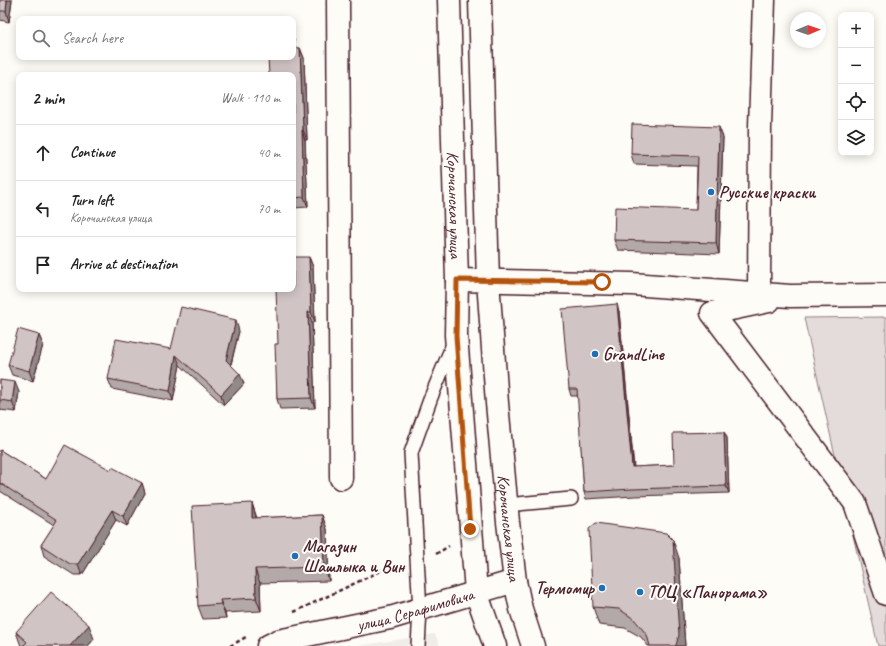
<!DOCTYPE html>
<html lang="en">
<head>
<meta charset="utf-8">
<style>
  :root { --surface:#fff; --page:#f6f6f6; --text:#222; --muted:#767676; --line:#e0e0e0 }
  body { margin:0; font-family:Caveat,sans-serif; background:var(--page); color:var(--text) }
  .controls { position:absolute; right:12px; top:12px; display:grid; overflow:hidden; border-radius:8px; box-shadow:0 2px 10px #0003 }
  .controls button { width:36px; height:36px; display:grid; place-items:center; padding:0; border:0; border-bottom:1px solid var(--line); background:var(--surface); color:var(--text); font:20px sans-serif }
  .compass { position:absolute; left:790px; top:12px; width:36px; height:36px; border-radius:50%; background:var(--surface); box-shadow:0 2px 10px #0003; rotate:88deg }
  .stop { position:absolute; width:12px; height:12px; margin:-9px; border:3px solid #b45309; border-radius:50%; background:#fff }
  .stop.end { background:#b45309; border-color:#fff; box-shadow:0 1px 4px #0008 }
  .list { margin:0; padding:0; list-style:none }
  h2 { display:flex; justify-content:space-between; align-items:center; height:52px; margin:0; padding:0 16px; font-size:17px }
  h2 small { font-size:13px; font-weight:400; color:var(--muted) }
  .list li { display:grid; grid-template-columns:26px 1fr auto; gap:12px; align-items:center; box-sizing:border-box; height:56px; padding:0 16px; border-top:1px solid var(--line) }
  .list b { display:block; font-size:15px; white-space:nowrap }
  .list p { margin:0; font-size:13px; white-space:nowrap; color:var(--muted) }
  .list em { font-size:13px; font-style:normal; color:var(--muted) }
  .icon { flex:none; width:22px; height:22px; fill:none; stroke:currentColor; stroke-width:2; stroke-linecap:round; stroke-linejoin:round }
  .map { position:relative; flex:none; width:886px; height:646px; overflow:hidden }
  .search { position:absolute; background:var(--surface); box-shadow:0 2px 10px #0003; left:16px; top:16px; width:280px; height:44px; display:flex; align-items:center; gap:10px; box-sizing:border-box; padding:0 14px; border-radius:8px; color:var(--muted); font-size:15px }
  .panel { position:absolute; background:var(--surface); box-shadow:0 2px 10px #0003; left:16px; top:72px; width:280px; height:220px; border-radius:8px }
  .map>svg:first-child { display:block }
</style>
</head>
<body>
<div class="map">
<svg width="886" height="646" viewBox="0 0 886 646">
  <rect width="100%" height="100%" fill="#fdfcf7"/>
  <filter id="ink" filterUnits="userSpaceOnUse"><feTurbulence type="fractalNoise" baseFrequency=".025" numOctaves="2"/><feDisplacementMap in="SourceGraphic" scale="8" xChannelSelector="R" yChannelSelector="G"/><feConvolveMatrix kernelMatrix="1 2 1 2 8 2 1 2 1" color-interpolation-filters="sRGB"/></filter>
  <g filter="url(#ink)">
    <path fill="#f0ece8" d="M 435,634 L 440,646 L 358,646 Z"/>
    <path fill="#e3dcda" stroke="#967e82" d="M 886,317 L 886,646 L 878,646 L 804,318 Z"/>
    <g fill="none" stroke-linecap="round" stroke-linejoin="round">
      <g stroke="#4a1f2b" stroke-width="16">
        <g id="service">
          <path d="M 506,505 L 571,499"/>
          <path d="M 418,646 L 420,610 L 411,453 L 431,397 L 454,342"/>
        </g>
      </g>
      <g stroke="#4a1f2b" stroke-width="25">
        <g id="minor">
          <path d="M 338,0 L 341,478"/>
          <path d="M 457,280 L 632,284 L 790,296 L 886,295"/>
          <path d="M 759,293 L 760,127 L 764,0"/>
          <path d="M 769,301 L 712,313 L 855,503 L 886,594"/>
        </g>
      </g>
      <g stroke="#4a1f2b" stroke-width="25">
        <g id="tertiary">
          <path id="s1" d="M 268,646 L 278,641 L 390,618 L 515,581"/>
        </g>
      </g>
      <g stroke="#4a1f2b" stroke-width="25">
        <g id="primary">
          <path id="s2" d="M 449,0 L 457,280 L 456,335 L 476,592 L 495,646"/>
          <path id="s3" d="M 480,0 L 488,281 L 497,403 L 508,522 L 515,581 L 521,609 L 533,646"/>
        </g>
      </g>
      <g stroke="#4a1f2b" stroke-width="2.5" stroke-dasharray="4 3" stroke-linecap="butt">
        <path d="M 436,554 L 449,546"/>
        <path d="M 294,612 L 385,569 L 400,567"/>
        <path d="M 230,646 L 246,637"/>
      </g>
      <use href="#service" stroke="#fdfcf7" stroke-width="13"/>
      <use href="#minor" stroke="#fdfcf7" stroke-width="22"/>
      <use href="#tertiary" stroke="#fdfcf7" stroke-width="22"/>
      <use href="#primary" stroke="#fdfcf7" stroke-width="22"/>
    </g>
    <g fill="#b3a9a9" stroke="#4a1f2b">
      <path d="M 0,0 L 12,0 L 9,22 L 0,20 Z"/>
      <path d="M 294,40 L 294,48 L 300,48 L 304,58 L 307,140 L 305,140 L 308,207 L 293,208 L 293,75 Z"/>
      <path d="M 723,137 L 719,254 L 618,250 L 614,240 L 696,210 L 697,166 L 634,164 L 631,154 Z"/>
      <path d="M 309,257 L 313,267 L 315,322 L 312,322 L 315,408 L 280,409 L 277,399 L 278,344 Z"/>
      <path d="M 619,311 L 634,467 L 674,465 L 724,432 L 727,438 L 729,493 L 635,496 L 586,499 L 584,492 L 578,396 L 571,396 L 569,389 Z"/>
      <path d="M 239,331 L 231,365 L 244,384 L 224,405 L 180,365 L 173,401 L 112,389 L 108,379 L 171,349 Z"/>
      <path d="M 39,335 L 43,345 L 33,381 L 12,375 L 8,365 Z"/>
      <path d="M 0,380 L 19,392 L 16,412 L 0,410 Z"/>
      <path d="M 0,450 L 46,479 L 111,470 L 142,483 L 145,493 L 127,526 L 116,520 L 82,575 L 74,575 L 44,556 L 41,545 L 54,525 L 0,491 Z"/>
      <path d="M 252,503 L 257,518 L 322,515 L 327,529 L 329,581 L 260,583 L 261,611 L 225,613 L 226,618 L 203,619 L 198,606 Z"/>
      <path d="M 679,558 L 685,646 L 648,646 L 641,637 L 625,628 L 599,625 L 593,607 Z"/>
      <path d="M 16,632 L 94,639 L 88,646 L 21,646 Z"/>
    </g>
    <g fill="#928a89" stroke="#4a1f2b">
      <path d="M 7,0 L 12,0 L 9,22 L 6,11 Z"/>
      <path d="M 293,37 L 294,40 L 295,58 L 293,53 Z"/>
      <path d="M 300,48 L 304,58 L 307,140 L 303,130 Z"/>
      <path d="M 719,127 L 723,137 L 719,254 L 716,243 Z"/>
      <path d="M 302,130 L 305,140 L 308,207 L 304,197 Z"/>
      <path d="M 309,257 L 313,267 L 315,322 L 311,312 Z"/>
      <path d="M 617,304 L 619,311 L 634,473 L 632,467 Z"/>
      <path d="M 308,312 L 312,322 L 315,408 L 311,398 Z"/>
      <path d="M 236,320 L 239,331 L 229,371 L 226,360 Z"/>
      <path d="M 39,335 L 43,345 L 33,381 L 29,371 Z"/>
      <path d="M 176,355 L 180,365 L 173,401 L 170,391 Z"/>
      <path d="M 240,374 L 244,384 L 224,405 L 221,395 Z"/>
      <path d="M 15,382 L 19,392 L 16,412 L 12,402 Z"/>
      <path d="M 724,432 L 727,438 L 729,493 L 726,486 Z"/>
      <path d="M 142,483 L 145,493 L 127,526 L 123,516 Z"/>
      <path d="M 252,503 L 256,517 L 257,532 L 252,518 Z"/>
      <path d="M 112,510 L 116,520 L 82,575 L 78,564 Z"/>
      <path d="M 322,515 L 327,529 L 329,581 L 324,567 Z"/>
      <path d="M 673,540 L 679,558 L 685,646 L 675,646 Z"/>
      <path d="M 255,569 L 260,583 L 261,611 L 256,598 Z"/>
      <path d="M 220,600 L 225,613 L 226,618 L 221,604 Z"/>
      <path d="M 89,625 L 94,639 L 88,646 L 70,646 Z"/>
    </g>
    <g fill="#d0c5c4" stroke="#4a1f2b">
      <path d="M 0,0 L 7,0 L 6,11 L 0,11 Z"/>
      <path d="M 293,48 L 300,48 L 303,130 L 302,130 L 304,197 L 293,198 L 293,75 L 269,75 L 268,57 L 293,57 Z"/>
      <path d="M 632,124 L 719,127 L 716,243 L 614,240 L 615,207 L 696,210 L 698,156 L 631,154 Z"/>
      <path d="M 293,257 L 309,257 L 311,312 L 308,312 L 311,398 L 277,399 L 275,344 L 278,344 L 276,289 L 293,289 Z"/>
      <path d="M 617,304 L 632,467 L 674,465 L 673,433 L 724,432 L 726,486 L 632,489 L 584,492 L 577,389 L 569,389 L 562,309 Z"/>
      <path d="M 181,307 L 236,320 L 226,360 L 240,374 L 221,395 L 176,355 L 170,391 L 108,379 L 116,339 L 171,349 Z"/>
      <path d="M 18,329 L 39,335 L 29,371 L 8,365 Z"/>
      <path d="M 0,380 L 15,382 L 12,402 L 0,400 Z"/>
      <path d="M 65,445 L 111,470 L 112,467 L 142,483 L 123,516 L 112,510 L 78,564 L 70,564 L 41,545 L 57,520 L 0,483 L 0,450 L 46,479 Z"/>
      <path d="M 252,503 L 252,518 L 322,515 L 324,567 L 255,569 L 256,598 L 220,600 L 221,604 L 198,606 L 192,506 Z"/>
      <path d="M 596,523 L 666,533 L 673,540 L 679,635 L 676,645 L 675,646 L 650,646 L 647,635 L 634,619 L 619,609 L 593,607 L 589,529 Z"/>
      <path d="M 51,592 L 89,625 L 70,646 L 23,646 L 27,642 L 16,632 Z"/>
    </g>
  </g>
  <g fill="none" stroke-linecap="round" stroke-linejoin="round" filter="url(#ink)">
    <path stroke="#b45309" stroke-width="5" d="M 470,529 L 456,336 L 457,280 L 602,282"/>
  </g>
  <g fill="#1f6fb2" stroke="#fdfcf7" stroke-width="1.5">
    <circle cx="711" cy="192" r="4"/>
    <circle cx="595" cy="354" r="4"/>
    <circle cx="295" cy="556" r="4"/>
    <circle cx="602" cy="588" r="4"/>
    <circle cx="640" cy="592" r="4"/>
  </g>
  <g text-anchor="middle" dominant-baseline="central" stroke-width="4" stroke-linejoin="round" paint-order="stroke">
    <g font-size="17" font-weight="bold" fill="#4a1f2b" stroke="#fdfcf7" text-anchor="start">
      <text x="719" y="192">Русские краски</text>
      <text x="603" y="354">GrandLine</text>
      <text x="303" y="546">Магазин<tspan x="303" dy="20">Шашлыка и Вин</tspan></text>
      <text x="594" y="588" text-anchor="end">Термомир</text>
      <text x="648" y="592">ТОЦ «Панорама»</text>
    </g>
    <g font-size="17" fill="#4a1f2b" stroke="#fdfcf7">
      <text stroke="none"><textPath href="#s2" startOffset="205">Корочанская улица</textPath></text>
      <text stroke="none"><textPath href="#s3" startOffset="529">Корочанская улица</textPath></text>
      <text stroke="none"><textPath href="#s1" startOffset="152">улица Серафимовича</textPath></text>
    </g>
  </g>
</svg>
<div class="controls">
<button>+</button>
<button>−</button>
<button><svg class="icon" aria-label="locate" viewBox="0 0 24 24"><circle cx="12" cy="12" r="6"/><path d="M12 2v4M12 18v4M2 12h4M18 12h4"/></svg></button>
<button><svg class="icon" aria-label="layers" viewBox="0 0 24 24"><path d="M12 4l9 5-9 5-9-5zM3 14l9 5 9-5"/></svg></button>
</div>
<svg class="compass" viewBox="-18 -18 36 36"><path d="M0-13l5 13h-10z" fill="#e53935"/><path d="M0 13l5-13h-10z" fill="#767676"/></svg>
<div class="stop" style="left:602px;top:282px"></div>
<div class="stop end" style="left:470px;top:529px"></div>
<div class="search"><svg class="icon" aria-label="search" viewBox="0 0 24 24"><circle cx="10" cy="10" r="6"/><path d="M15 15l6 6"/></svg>Search here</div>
<section class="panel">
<h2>2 min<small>Walk · 110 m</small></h2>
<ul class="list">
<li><svg class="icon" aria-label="ahead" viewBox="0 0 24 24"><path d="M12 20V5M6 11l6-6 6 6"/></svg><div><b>Continue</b></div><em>40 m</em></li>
<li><svg class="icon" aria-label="left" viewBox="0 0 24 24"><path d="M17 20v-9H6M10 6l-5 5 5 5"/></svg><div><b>Turn left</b><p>Корочанская улица</p></div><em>70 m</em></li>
<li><svg class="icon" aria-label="arrive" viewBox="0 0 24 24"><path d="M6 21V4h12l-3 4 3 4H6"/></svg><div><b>Arrive at destination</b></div></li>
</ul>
</section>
</div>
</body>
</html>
